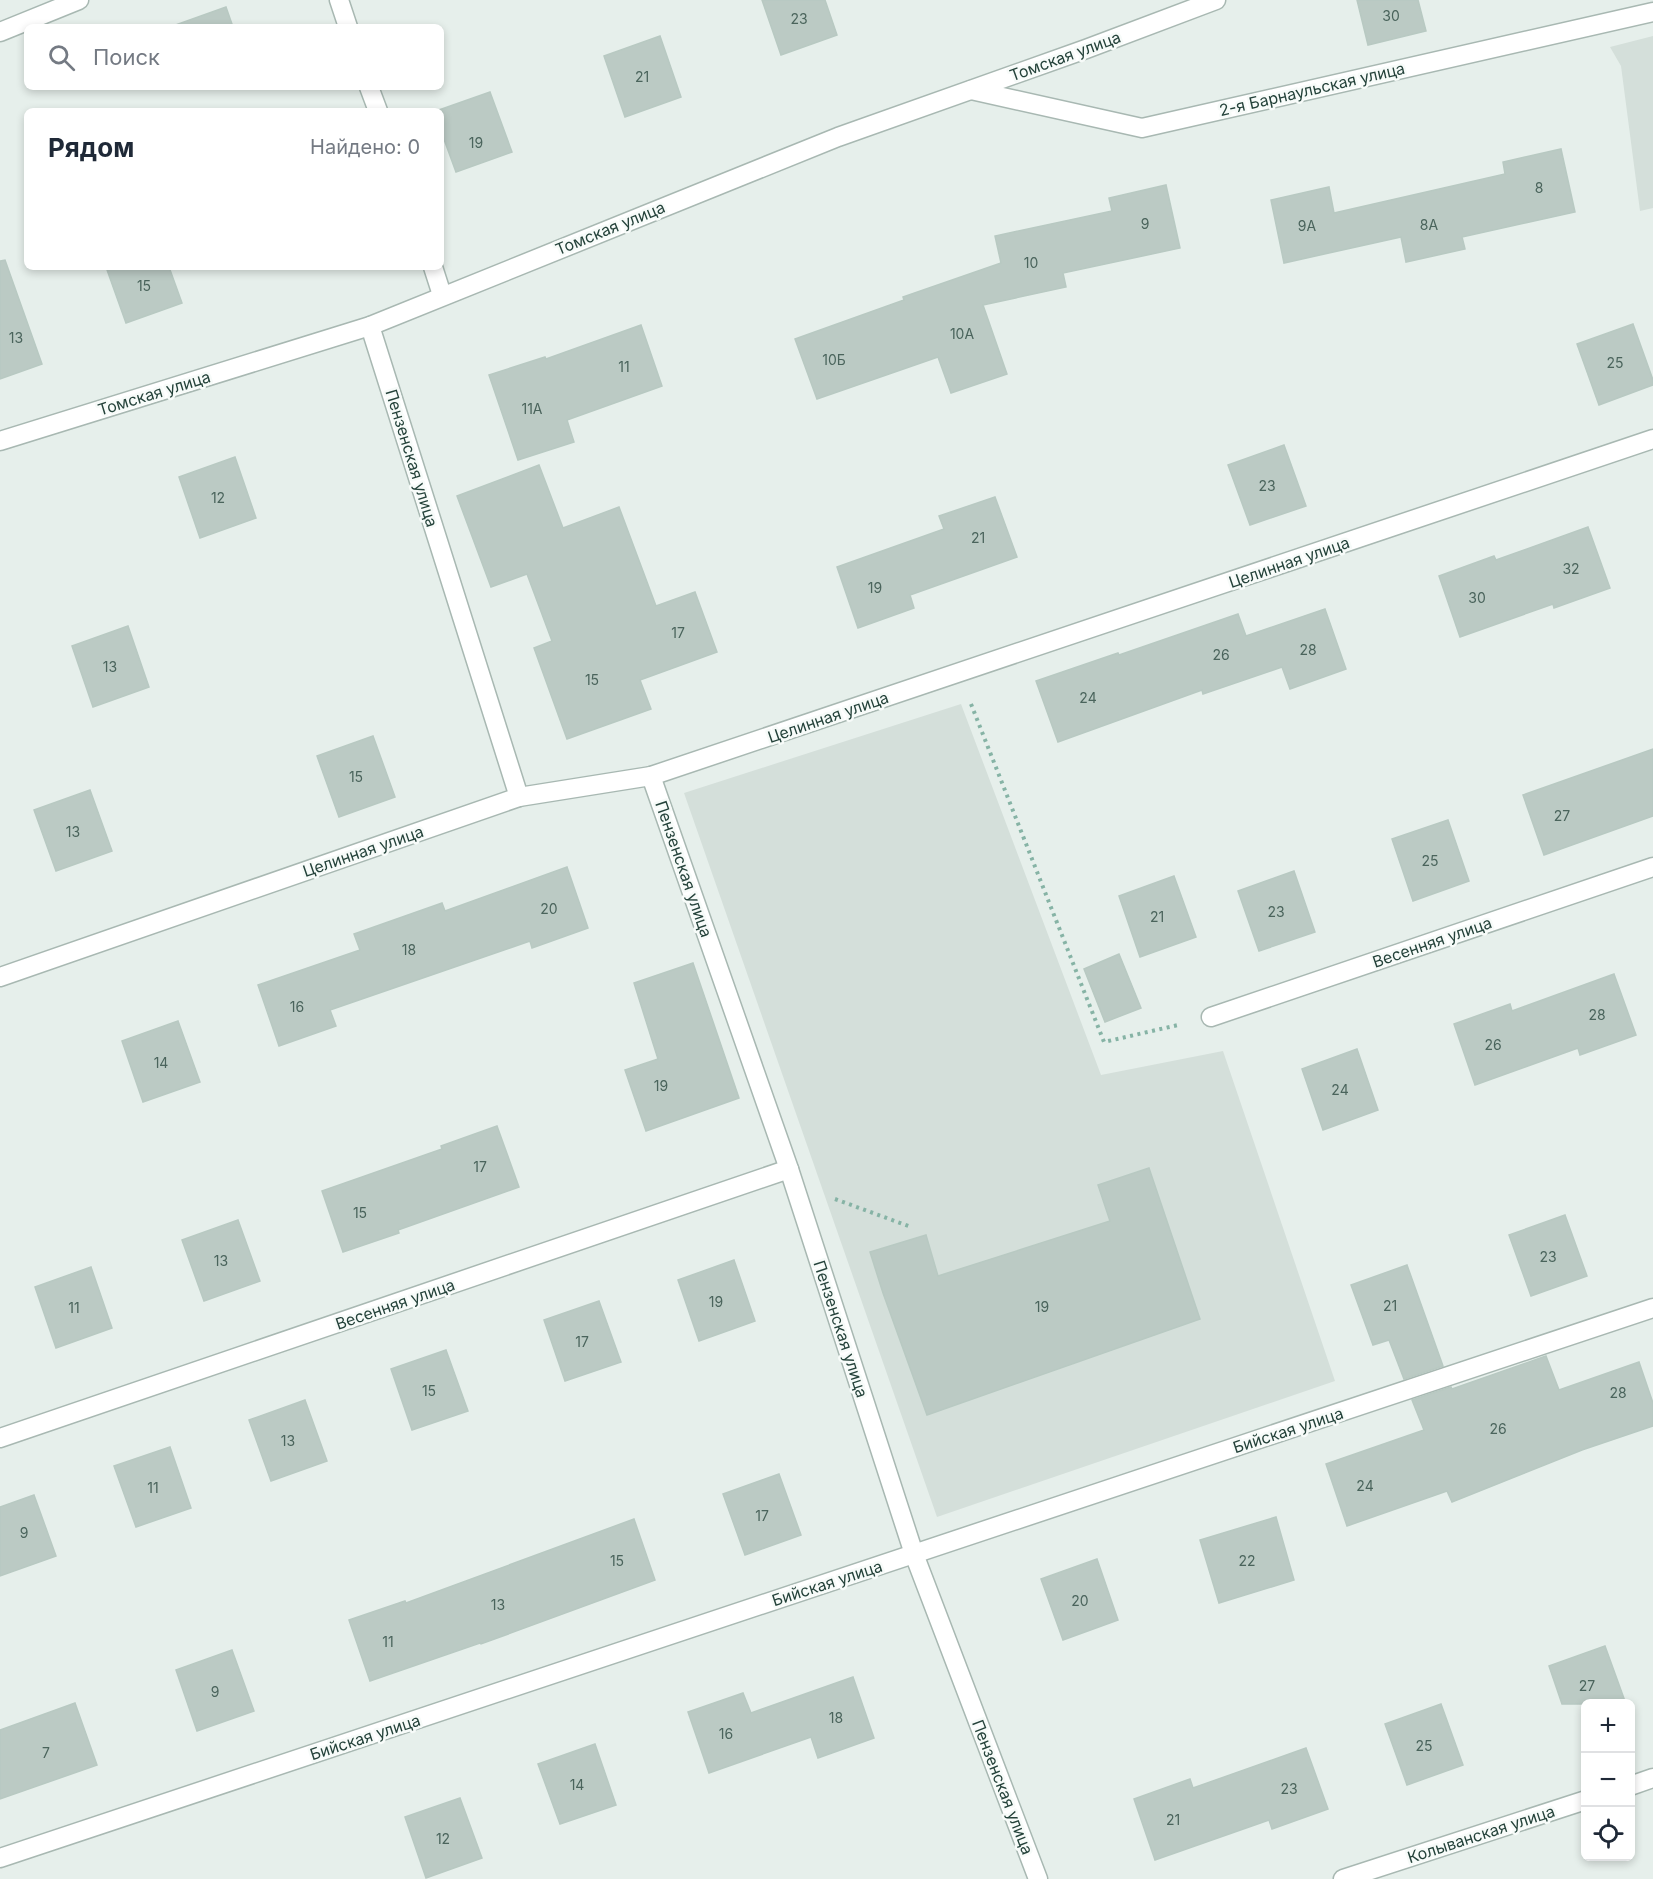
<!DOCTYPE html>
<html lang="ru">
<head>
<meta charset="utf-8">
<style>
  :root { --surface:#fff; --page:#f6f6f7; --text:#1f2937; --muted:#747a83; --line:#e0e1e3 }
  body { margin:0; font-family:Inter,sans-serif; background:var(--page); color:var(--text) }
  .controls { position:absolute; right:18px; bottom:18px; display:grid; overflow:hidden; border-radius:9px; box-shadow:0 3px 9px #0003 }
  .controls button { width:54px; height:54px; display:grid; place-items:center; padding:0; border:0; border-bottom:2px solid var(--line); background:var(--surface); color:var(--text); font:30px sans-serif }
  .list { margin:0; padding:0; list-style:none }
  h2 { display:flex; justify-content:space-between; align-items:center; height:78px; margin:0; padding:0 24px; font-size:26px }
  h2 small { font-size:20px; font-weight:400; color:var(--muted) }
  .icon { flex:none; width:33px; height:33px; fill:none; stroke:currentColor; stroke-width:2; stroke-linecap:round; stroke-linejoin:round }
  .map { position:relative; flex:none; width:1653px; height:1879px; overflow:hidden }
  .search { position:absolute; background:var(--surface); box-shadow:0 3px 9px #0003; left:24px; top:24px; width:420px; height:66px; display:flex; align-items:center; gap:15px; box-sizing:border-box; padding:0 21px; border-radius:9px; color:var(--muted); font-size:22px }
  .panel { position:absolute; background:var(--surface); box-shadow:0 3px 9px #0003; left:24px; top:108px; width:420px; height:162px; border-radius:9px }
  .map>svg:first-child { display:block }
</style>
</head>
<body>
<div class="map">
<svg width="1653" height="1879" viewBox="0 0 1653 1879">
  <rect width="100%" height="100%" fill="#e6efeb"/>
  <g fill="#d4dfda">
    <path d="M 1653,36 L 1653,208 L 1640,211 L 1621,66 L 1610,47 Z"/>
    <path d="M 961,704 L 1101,1075 L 1223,1051 L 1335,1381 L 937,1517 L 684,793 Z"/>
  </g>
  <g fill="#bbcac4" stroke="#b8c9c2" stroke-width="1.5">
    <path d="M 762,0 L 825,0 L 837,35 L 781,55 Z"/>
    <path d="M 1357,0 L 1418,0 L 1426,31 L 1368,45 Z"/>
    <path d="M 226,7 L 233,27 L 170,27 Z"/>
    <path d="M 660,36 L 681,97 L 625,117 L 604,56 Z"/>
    <path d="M 490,92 L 512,152 L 456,172 L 441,131 L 441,111 L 436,111 Z"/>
    <path d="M 1561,149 L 1575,212 L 1462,237 L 1465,249 L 1406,262 L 1401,237 L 1284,263 L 1271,200 L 1329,187 L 1334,213 L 1505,174 L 1503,162 Z"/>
    <path d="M 1166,185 L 1180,248 L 1063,273 L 1066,287 L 983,305 L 1007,374 L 951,393 L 938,357 L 817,399 L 795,339 L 904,300 L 903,297 L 1001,263 L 995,236 L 1112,211 L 1109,198 Z"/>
    <path d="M 5,260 L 42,364 L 0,379 L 0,261 Z"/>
    <path d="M 106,267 L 169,267 L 182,303 L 126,323 Z"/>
    <path d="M 1633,324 L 1653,380 L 1653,385 L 1599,405 L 1577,344 Z"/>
    <path d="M 641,325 L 662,386 L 567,420 L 574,442 L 518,460 L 489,375 L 545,357 L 546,359 Z"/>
    <path d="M 1284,445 L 1306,506 L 1250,525 L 1228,465 Z"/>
    <path d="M 235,457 L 256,518 L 200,538 L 179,477 Z"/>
    <path d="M 539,465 L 563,528 L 619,507 L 656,606 L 695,592 L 717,652 L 640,680 L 651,709 L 567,739 L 534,648 L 552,641 L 527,574 L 491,587 L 457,496 Z"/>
    <path d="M 995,497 L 1017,557 L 910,595 L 914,608 L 858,628 L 837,567 L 944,529 L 939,516 Z"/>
    <path d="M 1588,527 L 1610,588 L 1554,608 L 1553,604 L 1460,637 L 1439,576 L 1494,556 L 1496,560 Z"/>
    <path d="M 1325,609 L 1346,669 L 1290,689 L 1282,667 L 1203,694 L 1202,690 L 1058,742 L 1036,681 L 1118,653 L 1119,655 L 1238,614 L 1246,636 Z"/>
    <path d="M 128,626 L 149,687 L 93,707 L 72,646 Z"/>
    <path d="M 373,736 L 395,797 L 339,817 L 317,756 Z"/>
    <path d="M 1653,749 L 1653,816 L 1544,855 L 1523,795 Z"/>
    <path d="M 90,790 L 112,851 L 56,871 L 34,810 Z"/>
    <path d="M 1448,820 L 1469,881 L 1413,901 L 1392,839 Z"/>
    <path d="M 567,867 L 588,928 L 532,948 L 530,941 L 330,1010 L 336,1026 L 279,1046 L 258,985 L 360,950 L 354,934 L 442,903 L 445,911 Z"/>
    <path d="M 1294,871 L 1315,932 L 1259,951 L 1238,891 Z"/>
    <path d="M 1174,876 L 1196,937 L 1140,957 L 1119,896 Z"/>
    <path d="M 1119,954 L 1141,1008 L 1105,1022 L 1084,969 Z"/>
    <path d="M 693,963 L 739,1098 L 646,1131 L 625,1070 L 658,1059 L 634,983 Z"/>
    <path d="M 1614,974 L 1636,1035 L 1580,1055 L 1578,1048 L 1475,1085 L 1454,1024 L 1510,1004 L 1512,1011 Z"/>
    <path d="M 178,1021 L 200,1082 L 143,1102 L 122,1041 Z"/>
    <path d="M 1357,1049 L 1378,1110 L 1323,1130 L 1302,1069 Z"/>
    <path d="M 497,1126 L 519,1187 L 398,1230 L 399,1233 L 343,1252 L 322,1191 L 442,1149 L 441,1146 Z"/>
    <path d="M 1149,1168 L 1200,1319 L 927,1415 L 883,1293 L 870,1252 L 926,1235 L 938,1276 L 1110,1221 L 1098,1185 Z"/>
    <path d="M 1565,1215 L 1587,1276 L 1531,1296 L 1509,1235 Z"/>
    <path d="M 238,1220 L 260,1281 L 204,1301 L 182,1240 Z"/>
    <path d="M 734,1260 L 755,1321 L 699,1341 L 678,1280 Z"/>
    <path d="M 1407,1265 L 1443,1366 L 1404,1379 L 1389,1340 L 1373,1345 L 1351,1285 Z"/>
    <path d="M 91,1267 L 112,1328 L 56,1348 L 35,1287 Z"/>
    <path d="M 599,1301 L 621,1362 L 565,1381 L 544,1320 Z"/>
    <path d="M 446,1350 L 468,1411 L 412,1430 L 391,1369 Z"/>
    <path d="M 1546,1356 L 1559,1390 L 1639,1362 L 1653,1403 L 1653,1426 L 1582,1450 L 1452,1502 L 1447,1491 L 1347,1526 L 1326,1464 L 1424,1430 L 1412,1400 L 1451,1387 L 1452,1389 Z"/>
    <path d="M 305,1400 L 327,1461 L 271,1481 L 249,1420 Z"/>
    <path d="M 170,1447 L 191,1508 L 136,1527 L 114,1466 Z"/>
    <path d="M 779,1474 L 801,1535 L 745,1555 L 723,1494 Z"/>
    <path d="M 34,1495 L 56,1556 L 0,1576 L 0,1507 Z"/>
    <path d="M 1276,1517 L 1294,1580 L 1219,1603 L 1200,1540 Z"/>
    <path d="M 634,1519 L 655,1580 L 481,1644 L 480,1643 L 370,1681 L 349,1620 L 405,1601 L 406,1603 Z"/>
    <path d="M 1097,1559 L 1118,1620 L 1063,1640 L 1041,1579 Z"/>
    <path d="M 1605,1646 L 1626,1704 L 1562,1704 L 1549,1666 Z"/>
    <path d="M 232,1650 L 254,1711 L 197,1731 L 176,1670 Z"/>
    <path d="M 853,1677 L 874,1738 L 818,1758 L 811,1737 L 709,1773 L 688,1712 L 743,1693 L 751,1713 Z"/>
    <path d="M 75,1703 L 97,1765 L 0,1799 L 0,1730 Z"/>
    <path d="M 1441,1704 L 1463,1765 L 1407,1785 L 1385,1724 Z"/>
    <path d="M 595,1744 L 616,1805 L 560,1824 L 538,1764 Z"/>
    <path d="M 1306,1748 L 1328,1809 L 1272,1829 L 1269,1820 L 1155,1860 L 1134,1799 L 1190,1779 L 1193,1788 Z"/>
    <path d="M 460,1798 L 482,1858 L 426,1878 L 405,1817 Z"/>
  </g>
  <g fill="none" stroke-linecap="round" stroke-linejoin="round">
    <g stroke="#a8b8b2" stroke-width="21">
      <path id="service" d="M 789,1169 L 914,1554"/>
    </g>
    <g stroke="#a8b8b2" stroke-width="21">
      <g id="minor">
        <path d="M 339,0 L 348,27"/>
        <path d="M 0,32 L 79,0"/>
        <path d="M 369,87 L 378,111"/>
        <path d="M 971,90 L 1142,128 L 1653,12"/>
        <path d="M 433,267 L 442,295"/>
        <path d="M 370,326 L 519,797"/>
        <path d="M 0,441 L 370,326 L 838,137 L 1086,49 L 1216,0"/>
        <path d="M 0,977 L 519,797 L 651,776 L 1653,439"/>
        <path d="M 1211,1017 L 1653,867"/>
        <path d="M 0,1438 L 789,1169 L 651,776"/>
        <path d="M 914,1554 L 1038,1879"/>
        <path d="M 1630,1786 L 1653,1778"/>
        <path d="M 0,1858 L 1653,1308"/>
        <path d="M 1343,1879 L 1586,1800"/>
      </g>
    </g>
    <g stroke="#86b3a5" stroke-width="4" stroke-dasharray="3 4.5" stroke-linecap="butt">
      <path d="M 971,704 L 1104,1042 L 1178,1025"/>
      <path d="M 835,1199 L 911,1227"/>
    </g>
    <use href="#service" stroke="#fff" stroke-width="18"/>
    <use href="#minor" stroke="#fff" stroke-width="18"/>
  </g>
  <g text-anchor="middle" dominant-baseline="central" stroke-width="5" stroke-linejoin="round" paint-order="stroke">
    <g font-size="14" fill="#4a645c">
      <text x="1391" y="15">30</text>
      <text x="799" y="18">23</text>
      <text x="642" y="76">21</text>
      <text x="476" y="142">19</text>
      <text x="1539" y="187">8</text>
      <text x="1145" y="223">9</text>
      <text x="1429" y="224">8А</text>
      <text x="1307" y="225">9А</text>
      <text x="1031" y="262">10</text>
      <text x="144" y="285">15</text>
      <text x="962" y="333">10А</text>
      <text x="16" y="337">13</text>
      <text x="834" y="359">10Б</text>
      <text x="1615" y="362">25</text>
      <text x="624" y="366">11</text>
      <text x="532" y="408">11А</text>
      <text x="1267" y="485">23</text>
      <text x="218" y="497">12</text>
      <text x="978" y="537">21</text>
      <text x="1571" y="568">32</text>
      <text x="875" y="587">19</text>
      <text x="1477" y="597">30</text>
      <text x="678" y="632">17</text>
      <text x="1308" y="649">28</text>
      <text x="1221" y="654">26</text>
      <text x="110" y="666">13</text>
      <text x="592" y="679">15</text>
      <text x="1088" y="697">24</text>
      <text x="356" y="776">15</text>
      <text x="1562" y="815">27</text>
      <text x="73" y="831">13</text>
      <text x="1430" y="860">25</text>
      <text x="549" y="908">20</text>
      <text x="1276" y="911">23</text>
      <text x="1157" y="916">21</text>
      <text x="409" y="949">18</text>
      <text x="297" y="1006">16</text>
      <text x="1597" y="1014">28</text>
      <text x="1493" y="1044">26</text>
      <text x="161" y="1062">14</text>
      <text x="661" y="1085">19</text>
      <text x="1340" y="1089">24</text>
      <text x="480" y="1166">17</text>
      <text x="360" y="1212">15</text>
      <text x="1548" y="1256">23</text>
      <text x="221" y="1260">13</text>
      <text x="716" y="1301">19</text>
      <text x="1390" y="1305">21</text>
      <text x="1042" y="1306">19</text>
      <text x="74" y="1307">11</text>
      <text x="582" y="1341">17</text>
      <text x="429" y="1390">15</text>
      <text x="1618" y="1392">28</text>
      <text x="1498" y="1428">26</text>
      <text x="288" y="1440">13</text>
      <text x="1365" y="1485">24</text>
      <text x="153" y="1487">11</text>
      <text x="762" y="1515">17</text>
      <text x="24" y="1532">9</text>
      <text x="617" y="1560">15</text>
      <text x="1247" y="1560">22</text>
      <text x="1080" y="1600">20</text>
      <text x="498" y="1604">13</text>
      <text x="388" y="1641">11</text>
      <text x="1587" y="1685">27</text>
      <text x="215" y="1691">9</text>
      <text x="836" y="1717">18</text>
      <text x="726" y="1733">16</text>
      <text x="1424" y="1745">25</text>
      <text x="46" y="1752">7</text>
      <text x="577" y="1784">14</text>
      <text x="1289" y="1788">23</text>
      <text x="1173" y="1819">21</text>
      <text x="443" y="1838">12</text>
    </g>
    <g font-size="16" fill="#24423a" stroke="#f7fbf9">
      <text transform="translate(1065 56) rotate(-20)">Томская улица</text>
      <text transform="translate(1312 89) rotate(-13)">2-я Барнаульская улица</text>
      <text transform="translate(610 228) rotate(-22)">Томская улица</text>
      <text transform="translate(154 393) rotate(-17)">Томская улица</text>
      <text transform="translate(412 458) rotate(73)">Пензенская улица</text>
      <text transform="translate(1289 562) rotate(-19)">Целинная улица</text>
      <text transform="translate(828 717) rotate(-19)">Целинная улица</text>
      <text transform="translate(363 851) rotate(-19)">Целинная улица</text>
      <text transform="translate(684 869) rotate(71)">Пензенская улица</text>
      <text transform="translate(1432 942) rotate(-19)">Весенняя улица</text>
      <text transform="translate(395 1304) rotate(-19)">Весенняя улица</text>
      <text transform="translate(841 1329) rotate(72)">Пензенская улица</text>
      <text transform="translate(1288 1430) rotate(-18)">Бийская улица</text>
      <text transform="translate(827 1583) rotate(-18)">Бийская улица</text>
      <text transform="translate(365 1737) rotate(-18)">Бийская улица</text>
      <text transform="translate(1003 1787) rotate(69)">Пензенская улица</text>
      <text transform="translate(1481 1834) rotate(-18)">Колыванская улица</text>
    </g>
  </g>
</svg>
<div class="controls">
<button>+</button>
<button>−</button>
<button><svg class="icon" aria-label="locate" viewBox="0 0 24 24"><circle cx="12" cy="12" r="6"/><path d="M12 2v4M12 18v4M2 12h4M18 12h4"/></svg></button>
</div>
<div class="search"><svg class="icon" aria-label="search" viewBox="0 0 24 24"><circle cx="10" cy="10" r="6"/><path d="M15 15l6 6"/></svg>Поиск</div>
<section class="panel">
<h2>Рядом<small>Найдено: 0</small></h2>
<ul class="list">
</ul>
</section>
</div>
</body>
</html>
